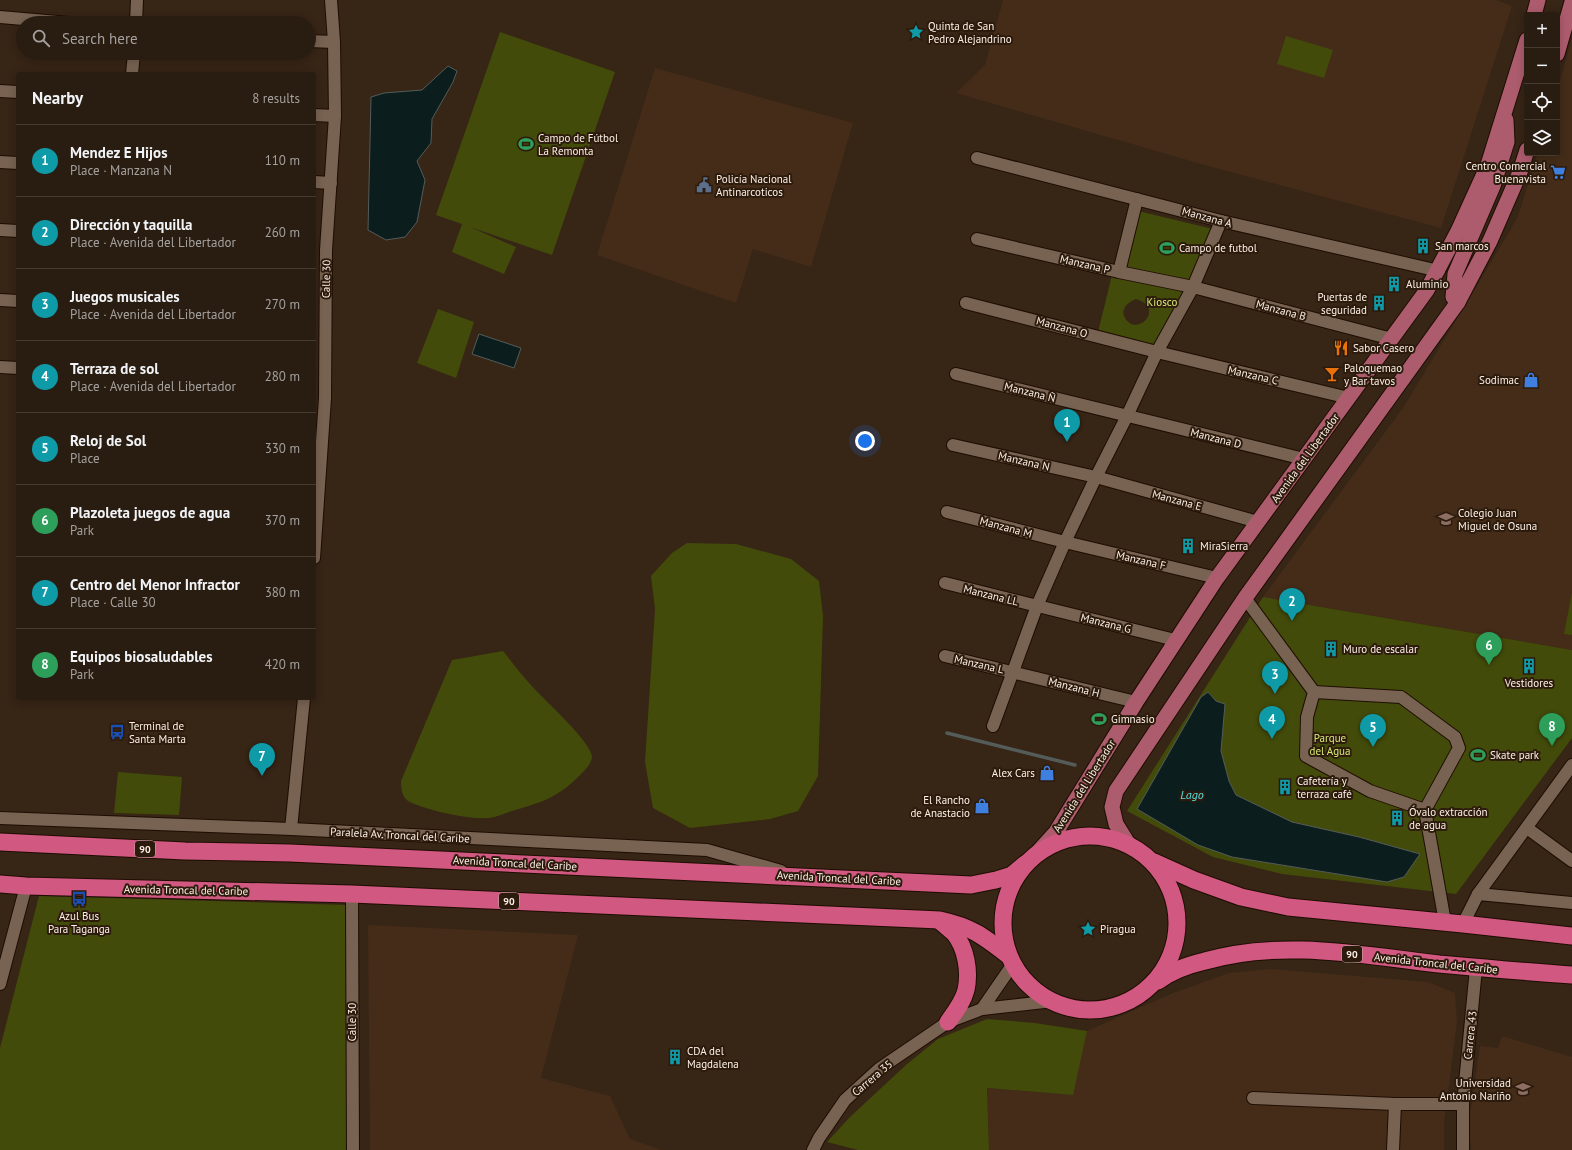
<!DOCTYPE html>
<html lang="en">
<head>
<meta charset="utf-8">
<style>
  :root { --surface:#291c10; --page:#312519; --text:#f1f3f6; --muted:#a5a19f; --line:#453a30; --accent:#0b8043 }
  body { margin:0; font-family:"PT Sans",sans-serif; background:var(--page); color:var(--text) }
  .controls { position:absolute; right:12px; top:12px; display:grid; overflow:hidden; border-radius:4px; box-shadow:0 2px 10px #0003 }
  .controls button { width:36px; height:36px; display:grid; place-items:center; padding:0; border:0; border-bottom:1px solid var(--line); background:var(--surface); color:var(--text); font:20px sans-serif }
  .you { position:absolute; left:865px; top:441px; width:14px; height:14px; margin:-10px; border:3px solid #fff; border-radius:50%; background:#1a73e8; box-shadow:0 0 0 6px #1a73e833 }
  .badge { display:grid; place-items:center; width:26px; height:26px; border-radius:50%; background:var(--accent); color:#fff; font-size:13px; font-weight:700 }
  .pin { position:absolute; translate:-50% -33px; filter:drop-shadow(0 1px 2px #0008) }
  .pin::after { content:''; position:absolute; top:21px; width:14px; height:12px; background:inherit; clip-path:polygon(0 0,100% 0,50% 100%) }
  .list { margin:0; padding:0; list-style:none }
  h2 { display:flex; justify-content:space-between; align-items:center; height:52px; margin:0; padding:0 16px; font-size:17px }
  h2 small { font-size:13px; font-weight:400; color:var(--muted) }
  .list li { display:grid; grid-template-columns:26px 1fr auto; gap:12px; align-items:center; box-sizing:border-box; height:72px; padding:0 16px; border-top:1px solid var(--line) }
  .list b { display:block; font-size:15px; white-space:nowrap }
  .list p { margin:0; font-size:13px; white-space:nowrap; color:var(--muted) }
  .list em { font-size:13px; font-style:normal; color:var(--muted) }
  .icon { flex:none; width:22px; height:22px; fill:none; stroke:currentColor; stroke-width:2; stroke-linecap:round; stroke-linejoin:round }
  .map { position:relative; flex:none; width:1572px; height:1150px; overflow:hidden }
  .search { position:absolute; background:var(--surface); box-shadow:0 2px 10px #0003; left:16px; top:16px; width:300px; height:44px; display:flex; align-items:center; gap:10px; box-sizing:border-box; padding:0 14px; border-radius:22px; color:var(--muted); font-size:15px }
  .panel { position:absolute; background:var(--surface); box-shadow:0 2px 10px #0003; left:16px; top:72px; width:300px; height:628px; border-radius:4px }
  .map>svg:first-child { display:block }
</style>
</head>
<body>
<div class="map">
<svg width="1572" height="1150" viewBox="0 0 1572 1150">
  <rect width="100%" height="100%" fill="#372516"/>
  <g fill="#442c18">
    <path d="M 1003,0 L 1496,0 L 1512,6 L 1441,228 L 1208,166 L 956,93 L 985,65 Z"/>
    <path d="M 1572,38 L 1572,650 L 1263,597 L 1403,408 L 1511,229 L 1518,216 L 1538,153 L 1557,153 L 1557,91 Z"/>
    <path d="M 655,68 L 853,123 L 811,267 L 753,249 L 736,303 L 597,255 Z"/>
    <path d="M 368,925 L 578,935 L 541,1078 L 610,1096 L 630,1139 L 661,1150 L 370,1150 Z"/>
    <path d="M 1270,969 L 1428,982 L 1455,993 L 1457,1022 L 1444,1123 L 1444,1150 L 989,1150 L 987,1088 L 1072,1095 L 1087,1031 L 1173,993 L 1229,973 Z"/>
    <path d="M 1502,1036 L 1572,1057 L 1572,1150 L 1471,1150 L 1469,1122 L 1480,1046 L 1498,1048 Z"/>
  </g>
  <g fill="#434b0a" fill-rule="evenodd">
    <path d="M 500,32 L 615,72 L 552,255 L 470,227 L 516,247 L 504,274 L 452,252 L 462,224 L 436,215 Z"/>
    <path d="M 1286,36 L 1333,50 L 1324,78 L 1277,64 Z"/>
    <path d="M 1138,211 L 1213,229 L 1192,283 L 1124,266 Z"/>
    <path d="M 1112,275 L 1184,292 L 1152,347 L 1098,332 ZM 1136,299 C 1166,308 1137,338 1125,318 C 1120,309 1128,302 1136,299 Z"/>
    <path d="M 438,309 L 474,322 L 456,378 L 417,363 Z"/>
    <path d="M 687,543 L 736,544 L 791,559 L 819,581 L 823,616 L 818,776 L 798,811 L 770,819 L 690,828 L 653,808 L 645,762 L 655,609 L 651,576 L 672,553 Z"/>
    <path d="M 1572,592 L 1572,635 L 1564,634 Z"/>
    <path d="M 1263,597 L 1572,650 L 1572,738 L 1456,894 L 1282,874 L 1213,857 L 1127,811 Z"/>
    <path d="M 503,651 C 512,662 520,673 530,684 C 541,697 592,742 592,757 C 591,765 584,771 578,777 C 556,799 539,803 509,812 C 503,814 496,817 489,818 C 468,819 446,814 426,808 C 409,802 401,802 401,781 L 452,660 Z"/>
    <path d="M 118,772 L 182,777 L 179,815 L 114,813 Z"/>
    <path d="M 39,896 L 346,905 L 346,1150 L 0,1150 L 0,1048 Z"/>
    <path d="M 987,1019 L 1035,1023 L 1087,1031 L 1073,1095 L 987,1088 L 989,1150 L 858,1150 L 827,1142 L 850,1117 L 907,1064 L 938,1039 Z"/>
  </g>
  <g fill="#0b1d1d" stroke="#545c5a">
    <path d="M 448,66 L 457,71 L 453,82 L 432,119 L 431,143 L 417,161 L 425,180 L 417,222 L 405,237 L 386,240 L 368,230 L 371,97 L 384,93 L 422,90 Z"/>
    <path d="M 479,334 L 521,348 L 514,368 L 472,354 Z"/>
    <path d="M 1208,692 L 1216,701 L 1225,704 L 1221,751 L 1229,781 L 1236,795 L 1292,822 L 1359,837 L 1420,854 L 1404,877 L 1387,882 L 1232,857 L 1198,845 L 1137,809 L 1201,697 Z"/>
  </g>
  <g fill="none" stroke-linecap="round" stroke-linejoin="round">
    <path stroke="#545c5a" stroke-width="3.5" d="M 947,733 L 1075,765"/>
    <g stroke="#1e0d02" stroke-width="14">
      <g id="minor">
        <path d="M 0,17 L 69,23"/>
        <path d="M 136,23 L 137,0"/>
        <path d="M 309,41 L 334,42"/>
        <path d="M 132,74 L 134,53"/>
        <path d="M 0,91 L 18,92"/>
        <path d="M 314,115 L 335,116"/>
        <path d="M 977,158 L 1221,221 L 1439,271"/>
        <path d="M 0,162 L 18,163"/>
        <path d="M 314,182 L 331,183"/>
        <path d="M 0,230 L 18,231"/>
        <path d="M 977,239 L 1119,272 L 1193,287 L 1392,339"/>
        <path d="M 1119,272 L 1137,199"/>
        <path d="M 0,300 L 18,301"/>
        <path d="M 966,303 L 1157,352 L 1349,398"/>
        <path d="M 0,367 L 18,368"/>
        <path d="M 956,374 L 1304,459"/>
        <path d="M 953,445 L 1096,477 L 1258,522"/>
        <path d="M 947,512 L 1065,542 L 1217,578"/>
        <path d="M 314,558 L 325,398 L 326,250 L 335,116 L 334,42 L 331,0"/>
        <path d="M 945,583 L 1175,640"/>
        <path d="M 1245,598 L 1314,692 L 1307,717 L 1306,756 L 1370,791 L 1425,810 L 1445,922"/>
        <path d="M 945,656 L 1136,702"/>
        <path d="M 1314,692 L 1401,697 L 1455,737 L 1459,748 L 1425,810"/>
        <path d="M 993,726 L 1037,606 L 1065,542 L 1096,477 L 1127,416 L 1157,352 L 1193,287 L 1221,221"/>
        <path d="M 0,818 L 291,829 L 707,850 L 781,871"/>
        <path d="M 1527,828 L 1572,861"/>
        <path d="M 291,829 L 304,698"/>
        <path d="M 352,894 L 353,1150"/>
        <path d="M 1478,894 L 1572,903"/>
        <path d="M 1463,924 L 1478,894 L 1572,765"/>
        <path d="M 0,984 L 26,886"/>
        <path d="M 982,1009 L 1013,964"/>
        <path d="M 1253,1098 L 1395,1104 L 1463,1104"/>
        <path d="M 813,1150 L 819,1138 L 845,1100 L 879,1069 L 948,1022 L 982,1009 L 1053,1001"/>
        <path d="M 1393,1150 L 1395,1104"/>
        <path d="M 1463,1150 L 1463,1104 L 1476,968"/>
      </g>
    </g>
    <g stroke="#1e0d02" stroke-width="17">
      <g id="major">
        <path d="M 1534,15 L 1538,0"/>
        <path d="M 1557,54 L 1572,2"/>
        <path d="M 1458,302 L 1453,297 L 1455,274 L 1493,186 L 1507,142 L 1506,120"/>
        <path d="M 1129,845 L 1116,824 L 1112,807 L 1116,791 L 1245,598 L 1458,302 L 1490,241 L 1520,172 L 1527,150"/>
        <path d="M 1037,853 L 1056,832 L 1136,702 L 1217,578 L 1427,290 L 1458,231 L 1488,165 L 1527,40"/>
      </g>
    </g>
    <g stroke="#1e0d02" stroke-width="19">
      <g id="highway">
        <circle cx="1090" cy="923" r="87"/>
        <path d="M 0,842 L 185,851 L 290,853 L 971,885 L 996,880 L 1012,875 L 1025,864"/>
        <path d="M 1154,862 L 1194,880 L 1241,897 L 1288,907 L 1463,924 L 1572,936"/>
        <path d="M 0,884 L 26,886 L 352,894 L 940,920 C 972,927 983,936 1009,956"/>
        <path d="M 940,921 C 944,925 950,929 954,933 C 966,948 970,971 966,990 C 963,1002 955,1012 948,1022"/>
        <path d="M 1158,981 C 1171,971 1188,965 1205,961 C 1281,939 1361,955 1439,964 C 1483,968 1528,972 1572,975"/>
      </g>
    </g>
    <use href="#minor" stroke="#786352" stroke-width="12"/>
    <use href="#major" stroke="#ad5c6e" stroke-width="15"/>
    <use href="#highway" stroke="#d15880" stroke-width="17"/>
  </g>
  <defs>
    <g id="sight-bare" transform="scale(1.2)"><path d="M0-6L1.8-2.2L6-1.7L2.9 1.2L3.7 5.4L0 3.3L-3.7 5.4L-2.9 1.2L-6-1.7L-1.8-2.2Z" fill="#0f9aa8" stroke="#2c1b0c" stroke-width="2.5" paint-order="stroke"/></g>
    <g id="stadium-bare" transform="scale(1.2)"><path d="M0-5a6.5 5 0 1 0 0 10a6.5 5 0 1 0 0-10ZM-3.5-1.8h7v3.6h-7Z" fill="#2e9e5b" stroke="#2c1b0c" stroke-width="2.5" paint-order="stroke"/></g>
    <g id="supermarket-bare" transform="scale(1.2)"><path d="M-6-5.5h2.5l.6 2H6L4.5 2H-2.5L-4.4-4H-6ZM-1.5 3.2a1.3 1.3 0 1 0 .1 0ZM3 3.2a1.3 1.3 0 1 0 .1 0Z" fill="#3f7fe0" stroke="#2c1b0c" stroke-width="2.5" paint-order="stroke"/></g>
    <g id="civic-bare" transform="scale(1.2)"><path d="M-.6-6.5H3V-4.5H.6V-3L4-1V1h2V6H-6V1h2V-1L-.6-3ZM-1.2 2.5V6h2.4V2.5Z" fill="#5c6f8a" stroke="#2c1b0c" stroke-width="2.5" paint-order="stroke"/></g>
    <g id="building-bare" transform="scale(1.2)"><path d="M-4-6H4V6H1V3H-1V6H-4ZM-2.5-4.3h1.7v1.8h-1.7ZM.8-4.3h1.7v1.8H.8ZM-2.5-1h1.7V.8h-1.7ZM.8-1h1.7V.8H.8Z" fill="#0f9aa8" stroke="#2c1b0c" stroke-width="2.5" paint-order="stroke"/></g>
    <g id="restaurant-bare" transform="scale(1.2)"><path d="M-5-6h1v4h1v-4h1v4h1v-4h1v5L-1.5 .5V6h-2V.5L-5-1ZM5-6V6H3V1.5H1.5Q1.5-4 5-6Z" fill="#e8710a" stroke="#2c1b0c" stroke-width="2.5" paint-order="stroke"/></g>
    <g id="bar-bare" transform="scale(1.2)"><path d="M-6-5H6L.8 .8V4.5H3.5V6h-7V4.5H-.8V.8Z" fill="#e8710a" stroke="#2c1b0c" stroke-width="2.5" paint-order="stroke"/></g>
    <g id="shop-bare" transform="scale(1.2)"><path d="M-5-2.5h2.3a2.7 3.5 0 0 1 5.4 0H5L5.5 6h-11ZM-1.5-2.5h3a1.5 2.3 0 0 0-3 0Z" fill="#3f7fe0" stroke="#2c1b0c" stroke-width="2.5" paint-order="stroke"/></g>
    <g id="school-bare" transform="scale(1.2)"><path d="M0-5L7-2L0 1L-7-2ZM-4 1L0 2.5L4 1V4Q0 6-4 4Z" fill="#8d6e63" stroke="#2c1b0c" stroke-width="2.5" paint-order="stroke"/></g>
    <g id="bus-bare" transform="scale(1.2)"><path d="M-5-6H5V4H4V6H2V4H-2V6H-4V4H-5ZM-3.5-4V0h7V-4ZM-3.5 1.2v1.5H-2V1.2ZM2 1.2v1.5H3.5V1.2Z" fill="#1a4fb4" stroke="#2c1b0c" stroke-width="2.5" paint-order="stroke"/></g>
    <g id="university-bare" transform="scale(1.2)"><path d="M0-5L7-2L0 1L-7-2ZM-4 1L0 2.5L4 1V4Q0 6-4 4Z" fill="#8d6e63" stroke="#2c1b0c" stroke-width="2.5" paint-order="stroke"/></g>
  </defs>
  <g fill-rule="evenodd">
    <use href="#sight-bare" x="916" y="32"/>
    <use href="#stadium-bare" x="526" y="144"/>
    <use href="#supermarket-bare" x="1558" y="172"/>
    <use href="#civic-bare" x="704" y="185"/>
    <use href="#building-bare" x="1423" y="246"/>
    <use href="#stadium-bare" x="1167" y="248"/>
    <use href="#building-bare" x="1394" y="284"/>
    <use href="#building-bare" x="1379" y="303"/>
    <use href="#restaurant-bare" x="1341" y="348"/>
    <use href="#bar-bare" x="1332" y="374"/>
    <use href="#shop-bare" x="1531" y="380"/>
    <use href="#school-bare" x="1446" y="519"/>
    <use href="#building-bare" x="1188" y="546"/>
    <use href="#building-bare" x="1331" y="649"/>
    <use href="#building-bare" x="1529" y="666"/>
    <use href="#stadium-bare" x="1099" y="719"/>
    <use href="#bus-bare" x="117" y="732"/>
    <use href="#stadium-bare" x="1478" y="755"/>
    <use href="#shop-bare" x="1047" y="773"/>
    <use href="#building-bare" x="1285" y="787"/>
    <use href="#shop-bare" x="982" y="806"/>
    <use href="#building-bare" x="1397" y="818"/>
    <use href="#bus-bare" x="79" y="899"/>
    <use href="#sight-bare" x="1088" y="929"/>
    <use href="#building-bare" x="675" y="1057"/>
    <use href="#university-bare" x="1523" y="1089"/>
  </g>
  <g text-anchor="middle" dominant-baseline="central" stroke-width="4" stroke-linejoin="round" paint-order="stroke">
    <g fill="#2c1b0c" stroke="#beb0a5" stroke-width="1">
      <rect x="135" y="841" width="20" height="16" rx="3"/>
      <rect x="499" y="893" width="20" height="16" rx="3"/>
      <rect x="1342" y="946" width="20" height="16" rx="3"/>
    </g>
    <g font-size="10" font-weight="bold" fill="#fdf0e7">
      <text x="145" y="849">90</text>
      <text x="509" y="901">90</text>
      <text x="1352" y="954">90</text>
    </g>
    <g font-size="11" fill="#fdf0e7" stroke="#2c1b0c" text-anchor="start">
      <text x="928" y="26">Quinta de San<tspan x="928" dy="13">Pedro Alejandrino</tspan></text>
      <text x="538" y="138">Campo de Fútbol<tspan x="538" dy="13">La Remonta</tspan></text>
      <text x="1546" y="166" text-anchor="end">Centro Comercial<tspan x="1546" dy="13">Buenavista</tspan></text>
      <text x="716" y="179">Policía Nacional<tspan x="716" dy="13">Antinarcoticos</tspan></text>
      <text x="1435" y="246">San marcos</text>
      <text x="1179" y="248">Campo de futbol</text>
      <text x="1406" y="284">Aluminio</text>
      <text x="1367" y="297" text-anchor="end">Puertas de<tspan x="1367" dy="13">seguridad</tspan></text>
      <text x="1353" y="348">Sabor Casero</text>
      <text x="1344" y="368">Paloquemao<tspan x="1344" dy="13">y Bar tavos</tspan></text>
      <text x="1519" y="380" text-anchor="end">Sodimac</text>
      <text x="1458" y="513">Colegio Juan<tspan x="1458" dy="13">Miguel de Osuna</tspan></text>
      <text x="1200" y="546">MiraSierra</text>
      <text x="1343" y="649">Muro de escalar</text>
      <text x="1529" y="683" text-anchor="middle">Vestidores</text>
      <text x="1111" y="719">Gimnasio</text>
      <text x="129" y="726">Terminal de<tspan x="129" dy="13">Santa Marta</tspan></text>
      <text x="1490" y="755">Skate park</text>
      <text x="1035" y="773" text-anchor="end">Alex Cars</text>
      <text x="1297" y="781">Cafetería y<tspan x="1297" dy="13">terraza café</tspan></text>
      <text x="970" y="800" text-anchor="end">El Rancho<tspan x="970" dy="13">de Anastacio</tspan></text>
      <text x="1409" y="812">Óvalo extracción<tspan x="1409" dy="13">de agua</tspan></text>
      <text x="79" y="916" text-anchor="middle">Azul Bus<tspan x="79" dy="13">Para Taganga</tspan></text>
      <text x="1100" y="929">Piragua</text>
      <text x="687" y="1051">CDA del<tspan x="687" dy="13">Magdalena</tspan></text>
      <text x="1511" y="1083" text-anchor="end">Universidad<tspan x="1511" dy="13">Antonio Nariño</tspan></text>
    </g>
    <g font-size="11" fill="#fdf0e7" stroke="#2c1b0c">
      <text transform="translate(1207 217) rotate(15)">Manzana A</text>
      <text transform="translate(1085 264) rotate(13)">Manzana P</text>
      <text transform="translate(326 279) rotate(-89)">Calle 30</text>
      <text transform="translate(1281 310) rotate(15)">Manzana B</text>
      <text transform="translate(1062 327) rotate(15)">Manzana O</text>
      <text transform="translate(1253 375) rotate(13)">Manzana C</text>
      <text transform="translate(1030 392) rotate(14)">Manzana Ñ</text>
      <text transform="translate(1216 438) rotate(14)">Manzana D</text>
      <text transform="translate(1305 458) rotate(-54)">Avenida del Libertador</text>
      <text transform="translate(1024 461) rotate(13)">Manzana N</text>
      <text transform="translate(1177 500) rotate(15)">Manzana E</text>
      <text transform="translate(1006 527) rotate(15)">Manzana M</text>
      <text transform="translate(1141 560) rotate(13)">Manzana F</text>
      <text transform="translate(991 595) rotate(14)">Manzana LL</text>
      <text transform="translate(1106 623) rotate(14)">Manzana G</text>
      <text transform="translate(979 664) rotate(13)">Manzana L</text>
      <text transform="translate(1074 687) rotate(14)">Manzana H</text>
      <text transform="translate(1084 786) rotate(-58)">Avenida del Libertador</text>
      <text transform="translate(400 835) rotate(3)">Paralela Av. Troncal del Caribe</text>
      <text transform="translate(515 863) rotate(3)">Avenida Troncal del Caribe</text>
      <text transform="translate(839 878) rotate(3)">Avenida Troncal del Caribe</text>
      <text transform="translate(186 890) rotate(1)">Avenida Troncal del Caribe</text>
      <text transform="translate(1436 963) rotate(6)">Avenida Troncal del Caribe</text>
      <text transform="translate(352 1022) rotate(-90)">Calle 30</text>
      <text transform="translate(1470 1035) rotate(-84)">Carrera 43</text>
      <text transform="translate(872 1078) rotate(-40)">Carrera 35</text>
    </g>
    <g font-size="11" fill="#d7eb73" stroke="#2c1b0c">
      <text x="1162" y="302">Kiosco</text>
      <text x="1330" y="738">Parque<tspan x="1330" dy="13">del Agua</tspan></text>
    </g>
    <g font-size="12" font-style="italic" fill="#57e1e2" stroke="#2c1b0c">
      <text x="1192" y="794">Lago</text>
    </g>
  </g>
</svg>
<div class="controls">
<button>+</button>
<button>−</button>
<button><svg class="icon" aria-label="locate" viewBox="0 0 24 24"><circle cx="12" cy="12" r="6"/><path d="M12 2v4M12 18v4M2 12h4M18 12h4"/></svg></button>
<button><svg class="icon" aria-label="layers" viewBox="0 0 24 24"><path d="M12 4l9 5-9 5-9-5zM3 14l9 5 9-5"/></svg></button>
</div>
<div class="you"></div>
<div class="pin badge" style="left:1067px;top:442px;background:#0f9aa8">1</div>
<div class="pin badge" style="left:1292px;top:621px;background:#0f9aa8">2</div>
<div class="pin badge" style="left:1275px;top:694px;background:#0f9aa8">3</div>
<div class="pin badge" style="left:1272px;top:739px;background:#0f9aa8">4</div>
<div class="pin badge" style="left:1373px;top:747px;background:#0f9aa8">5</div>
<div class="pin badge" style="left:1489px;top:665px;background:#2e9e5b">6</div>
<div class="pin badge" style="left:262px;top:776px;background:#0f9aa8">7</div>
<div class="pin badge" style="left:1552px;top:746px;background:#2e9e5b">8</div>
<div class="search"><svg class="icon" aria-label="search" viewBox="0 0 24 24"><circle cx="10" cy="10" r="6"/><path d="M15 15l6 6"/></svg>Search here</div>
<section class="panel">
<h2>Nearby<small>8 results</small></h2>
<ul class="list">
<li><span class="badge" style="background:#0f9aa8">1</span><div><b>Mendez E Hijos</b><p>Place · Manzana N</p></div><em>110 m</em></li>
<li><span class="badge" style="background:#0f9aa8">2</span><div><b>Dirección y taquilla</b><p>Place · Avenida del Libertador</p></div><em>260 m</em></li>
<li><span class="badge" style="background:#0f9aa8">3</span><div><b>Juegos musicales</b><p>Place · Avenida del Libertador</p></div><em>270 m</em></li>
<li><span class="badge" style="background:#0f9aa8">4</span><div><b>Terraza de sol</b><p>Place · Avenida del Libertador</p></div><em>280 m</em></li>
<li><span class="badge" style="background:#0f9aa8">5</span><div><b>Reloj de Sol</b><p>Place</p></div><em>330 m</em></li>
<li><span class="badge" style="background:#2e9e5b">6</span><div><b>Plazoleta juegos de agua</b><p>Park</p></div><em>370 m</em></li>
<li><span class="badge" style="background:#0f9aa8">7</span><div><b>Centro del Menor Infractor</b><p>Place · Calle 30</p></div><em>380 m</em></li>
<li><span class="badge" style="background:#2e9e5b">8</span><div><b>Equipos biosaludables</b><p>Park</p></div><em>420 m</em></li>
</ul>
</section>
</div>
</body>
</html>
